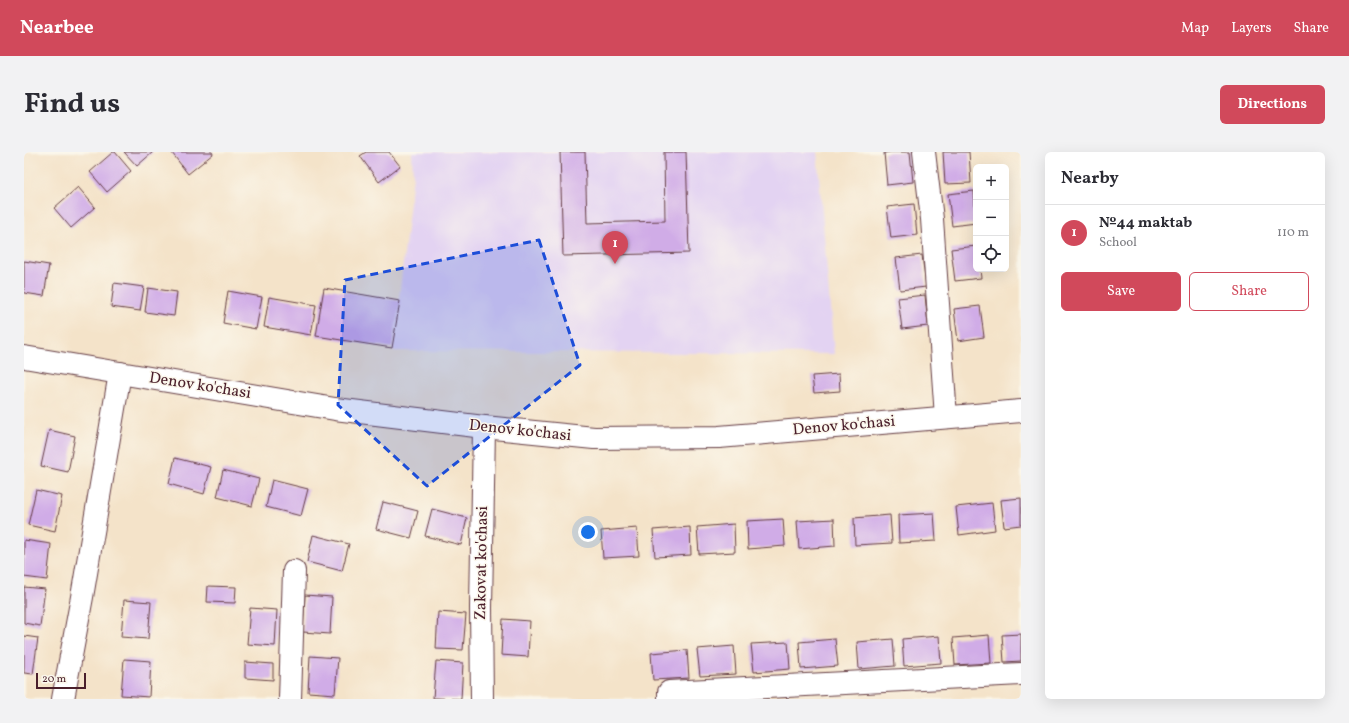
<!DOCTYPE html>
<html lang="en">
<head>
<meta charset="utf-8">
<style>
  :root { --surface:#fff; --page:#f2f2f3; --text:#2b2b33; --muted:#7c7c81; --line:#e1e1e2; --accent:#d1495b }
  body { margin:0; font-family:Vollkorn,serif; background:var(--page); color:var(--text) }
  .controls { position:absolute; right:12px; top:12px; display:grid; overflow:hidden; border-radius:6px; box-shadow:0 4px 16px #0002 }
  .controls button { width:36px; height:36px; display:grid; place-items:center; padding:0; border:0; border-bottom:1px solid var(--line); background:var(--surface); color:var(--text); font:20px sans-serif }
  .scale { position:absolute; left:12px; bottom:10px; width:50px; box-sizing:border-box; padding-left:4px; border:2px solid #4a1f2b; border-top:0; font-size:11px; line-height:14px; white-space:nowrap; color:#4a1f2b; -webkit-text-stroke:3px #fbf7ec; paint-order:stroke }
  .you { position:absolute; left:564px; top:380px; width:14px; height:14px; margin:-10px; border:3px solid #fff; border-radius:50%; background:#1a73e8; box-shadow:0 0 0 6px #1a73e833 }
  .badge { display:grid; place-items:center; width:26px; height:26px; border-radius:50%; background:var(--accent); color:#fff; font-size:13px; font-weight:700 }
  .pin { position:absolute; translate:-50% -33px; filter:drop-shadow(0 1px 2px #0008) }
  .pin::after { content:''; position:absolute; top:21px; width:14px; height:12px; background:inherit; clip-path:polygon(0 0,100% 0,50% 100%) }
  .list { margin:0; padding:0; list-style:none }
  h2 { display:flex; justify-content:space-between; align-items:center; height:52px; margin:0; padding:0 16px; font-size:17px }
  h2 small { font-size:13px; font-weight:400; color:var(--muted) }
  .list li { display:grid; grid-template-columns:26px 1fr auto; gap:12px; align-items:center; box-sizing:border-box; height:56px; padding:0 16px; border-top:1px solid var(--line) }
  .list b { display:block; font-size:15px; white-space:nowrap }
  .list p { margin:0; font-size:13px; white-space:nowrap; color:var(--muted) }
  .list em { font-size:13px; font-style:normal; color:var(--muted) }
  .actions { display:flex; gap:8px; padding:12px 16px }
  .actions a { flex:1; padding:9px 0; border:1px solid var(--accent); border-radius:6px; text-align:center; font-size:14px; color:var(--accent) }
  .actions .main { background:var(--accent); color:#fff }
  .icon { flex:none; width:22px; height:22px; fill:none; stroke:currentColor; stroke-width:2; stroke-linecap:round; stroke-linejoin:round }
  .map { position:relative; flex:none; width:997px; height:547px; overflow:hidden; border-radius:6px }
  header { display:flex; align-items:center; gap:24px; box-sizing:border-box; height:56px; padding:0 20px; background:var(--accent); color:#fff }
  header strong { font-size:19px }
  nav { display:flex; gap:22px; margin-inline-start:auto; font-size:14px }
  .intro { display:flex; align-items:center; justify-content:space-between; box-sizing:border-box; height:96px; padding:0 24px }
  h1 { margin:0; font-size:28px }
  .button { padding:10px 18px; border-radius:6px; background:var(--accent); color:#fff; font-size:14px; font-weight:700 }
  main { display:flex; gap:24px; padding:0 24px }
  aside { flex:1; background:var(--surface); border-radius:6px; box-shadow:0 4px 16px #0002 }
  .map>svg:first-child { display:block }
</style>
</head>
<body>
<header>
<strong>Nearbee</strong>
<nav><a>Map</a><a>Layers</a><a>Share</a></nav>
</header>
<div class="intro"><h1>Find us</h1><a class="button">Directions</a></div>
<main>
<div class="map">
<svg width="997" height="547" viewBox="0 0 997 547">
  <rect width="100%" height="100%" fill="#fbf7ec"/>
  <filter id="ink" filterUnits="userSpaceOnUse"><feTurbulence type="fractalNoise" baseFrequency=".025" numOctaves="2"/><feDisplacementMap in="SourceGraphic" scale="8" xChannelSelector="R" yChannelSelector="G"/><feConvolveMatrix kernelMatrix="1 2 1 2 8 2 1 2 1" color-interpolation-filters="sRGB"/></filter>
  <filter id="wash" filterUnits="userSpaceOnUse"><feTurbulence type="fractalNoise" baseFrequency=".012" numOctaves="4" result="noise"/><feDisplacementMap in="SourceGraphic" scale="16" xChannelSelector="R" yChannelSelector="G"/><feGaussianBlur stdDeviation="0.9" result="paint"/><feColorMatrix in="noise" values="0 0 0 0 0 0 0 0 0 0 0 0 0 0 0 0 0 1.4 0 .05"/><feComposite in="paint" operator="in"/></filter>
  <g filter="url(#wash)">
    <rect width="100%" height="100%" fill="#f4e3c9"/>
    <path fill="#e3d3f2" d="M 388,0 L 793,0 L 810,202 L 369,199 L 389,24 Z"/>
    <g id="blocks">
      <g fill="#d0ace7">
        <path d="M 89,0 L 91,0 L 107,19 L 83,40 L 66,20 Z"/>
        <path d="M 100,0 L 129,0 L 113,14 Z"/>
        <path d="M 149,0 L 188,0 L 189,2 L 164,22 L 148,1 Z"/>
        <path d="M 342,0 L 365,0 L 376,14 L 355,30 L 336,4 Z"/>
        <path d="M 536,0 L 561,0 L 563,71 L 641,69 L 640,0 L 662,0 L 665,101 L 539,104 Z"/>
        <path d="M 867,0 L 886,0 L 889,30 L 863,33 L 860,1 Z"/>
        <path d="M 919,0 L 945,0 L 947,31 L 921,32 Z"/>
        <path d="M 54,35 L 71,55 L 47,76 L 30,56 Z"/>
        <path d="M 950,39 L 952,71 L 928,74 L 924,42 Z"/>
        <path d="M 890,52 L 893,83 L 867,86 L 863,55 Z"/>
        <path d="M 952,94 L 952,117 L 956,117 L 957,126 L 931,129 L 927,97 Z"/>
        <path d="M 898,103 L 902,135 L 876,138 L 872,106 Z"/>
        <path d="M 0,109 L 25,113 L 20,144 L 0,141 Z"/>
        <path d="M 90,131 L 120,135 L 116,159 L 87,155 Z"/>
        <path d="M 124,136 L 153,140 L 150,164 L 121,160 Z"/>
        <path d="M 300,136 L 376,149 L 368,196 L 292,184 Z"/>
        <path d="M 204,139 L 238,145 L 232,177 L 199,171 Z"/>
        <path d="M 901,143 L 904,174 L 878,177 L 874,146 Z"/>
        <path d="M 245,145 L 292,153 L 287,183 L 240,175 Z"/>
        <path d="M 956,154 L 960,185 L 934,189 L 930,157 Z"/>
        <path d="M 815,222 L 816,239 L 790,241 L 788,224 Z"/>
        <path d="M 25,278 L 51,284 L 44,320 L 17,314 Z"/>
        <path d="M 151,306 L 187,315 L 180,342 L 145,332 Z"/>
        <path d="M 199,318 L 235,327 L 228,354 L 193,345 Z"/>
        <path d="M 248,328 L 284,337 L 277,364 L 242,355 Z"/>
        <path d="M 12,338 L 38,344 L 31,379 L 4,373 Z"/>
        <path d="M 997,346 L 997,373 L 980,375 L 977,348 Z"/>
        <path d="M 359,350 L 394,359 L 387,386 L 352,377 Z"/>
        <path d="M 968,351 L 971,378 L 935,383 L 932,355 Z"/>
        <path d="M 408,357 L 443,366 L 437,393 L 401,384 Z"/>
        <path d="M 910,361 L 912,389 L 875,391 L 874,363 Z"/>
        <path d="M 866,363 L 868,391 L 831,393 L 830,366 Z"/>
        <path d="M 759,367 L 761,394 L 724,397 L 723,369 Z"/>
        <path d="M 810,367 L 811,394 L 775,397 L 773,369 Z"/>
        <path d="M 710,372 L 711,400 L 675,402 L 673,375 Z"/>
        <path d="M 666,375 L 667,403 L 631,405 L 629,378 Z"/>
        <path d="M 613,376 L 615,404 L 579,406 L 577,379 Z"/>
        <path d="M 289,383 L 325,392 L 318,419 L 283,410 Z"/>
        <path d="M 0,388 L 27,392 L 23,428 L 0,425 Z"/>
        <path d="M 184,434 L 212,435 L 211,451 L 183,450 Z"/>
        <path d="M 0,435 L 21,437 L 16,474 L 0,471 Z"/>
        <path d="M 281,443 L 308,445 L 306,482 L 279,480 Z"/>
        <path d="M 100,448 L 127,450 L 124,487 L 97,485 Z"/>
        <path d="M 226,456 L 253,458 L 251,494 L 223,492 Z"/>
        <path d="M 414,460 L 442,462 L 439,498 L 412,497 Z"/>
        <path d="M 479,467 L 506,469 L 504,505 L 477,503 Z"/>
        <path d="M 997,482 L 997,509 L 980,510 L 978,483 Z"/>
        <path d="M 965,483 L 967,511 L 931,513 L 929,486 Z"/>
        <path d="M 0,484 L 14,486 L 9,522 L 0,521 Z"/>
        <path d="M 915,484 L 917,511 L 880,514 L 878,487 Z"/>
        <path d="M 811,487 L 814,514 L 777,517 L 775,490 Z"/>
        <path d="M 869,487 L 871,514 L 835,517 L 833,490 Z"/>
        <path d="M 764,490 L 766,517 L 730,520 L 727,492 Z"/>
        <path d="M 710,494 L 712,522 L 676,524 L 673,497 Z"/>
        <path d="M 663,498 L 665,526 L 629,528 L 627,501 Z"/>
        <path d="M 286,504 L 314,506 L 311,542 L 284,540 Z"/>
        <path d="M 100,507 L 127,509 L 125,545 L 97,543 Z"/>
        <path d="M 412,509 L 439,511 L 437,547 L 409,546 Z"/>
        <path d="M 221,510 L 249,512 L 249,528 L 221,526 Z"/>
      </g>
    </g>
  </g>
  <g filter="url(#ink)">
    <use href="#blocks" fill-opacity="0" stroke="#643c43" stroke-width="1"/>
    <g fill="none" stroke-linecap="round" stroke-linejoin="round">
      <g stroke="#643c43" stroke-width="24">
        <g id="minor">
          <path d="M 900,0 L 908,67 L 922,265"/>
          <path d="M 0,205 L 311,257 L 460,275 L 570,286 L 695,285 L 997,259"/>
          <path d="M 39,547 L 58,445 L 96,221"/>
          <path d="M 266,547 L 270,419"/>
          <path d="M 458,547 L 457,456 L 460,275"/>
          <path d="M 645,547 L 645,540 L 997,522"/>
        </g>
      </g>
      <use href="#minor" stroke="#fff" stroke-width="22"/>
    </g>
  </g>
  <path fill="#1d4ed8" fill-opacity="0.2" stroke="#1d4ed8" stroke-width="3" stroke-dasharray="8 5" stroke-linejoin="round" d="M 515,88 L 556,213 L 403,334 L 314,253 L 321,128 Z"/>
  <g text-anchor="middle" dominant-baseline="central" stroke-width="3" stroke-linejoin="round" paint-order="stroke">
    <g font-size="16" fill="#4a1f2b" stroke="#fbf7ec">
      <text transform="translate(176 234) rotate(9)">Denov ko'chasi</text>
      <text transform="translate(820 274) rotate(-5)">Denov ko'chasi</text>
      <text transform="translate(496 279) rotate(6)">Denov ko'chasi</text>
      <text transform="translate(458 411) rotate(-89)">Zakovat ko'chasi</text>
    </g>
  </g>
</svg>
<div class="controls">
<button>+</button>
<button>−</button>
<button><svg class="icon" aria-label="locate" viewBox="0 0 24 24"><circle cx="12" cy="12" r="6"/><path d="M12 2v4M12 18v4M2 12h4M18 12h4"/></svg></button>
</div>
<div class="scale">20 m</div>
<div class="you"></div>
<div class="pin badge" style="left:591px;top:112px">1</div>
</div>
<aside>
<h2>Nearby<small></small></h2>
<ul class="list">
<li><span class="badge">1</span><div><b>№44 maktab</b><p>School</p></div><em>110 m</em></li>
</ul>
<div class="actions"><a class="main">Save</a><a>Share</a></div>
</aside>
</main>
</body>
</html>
